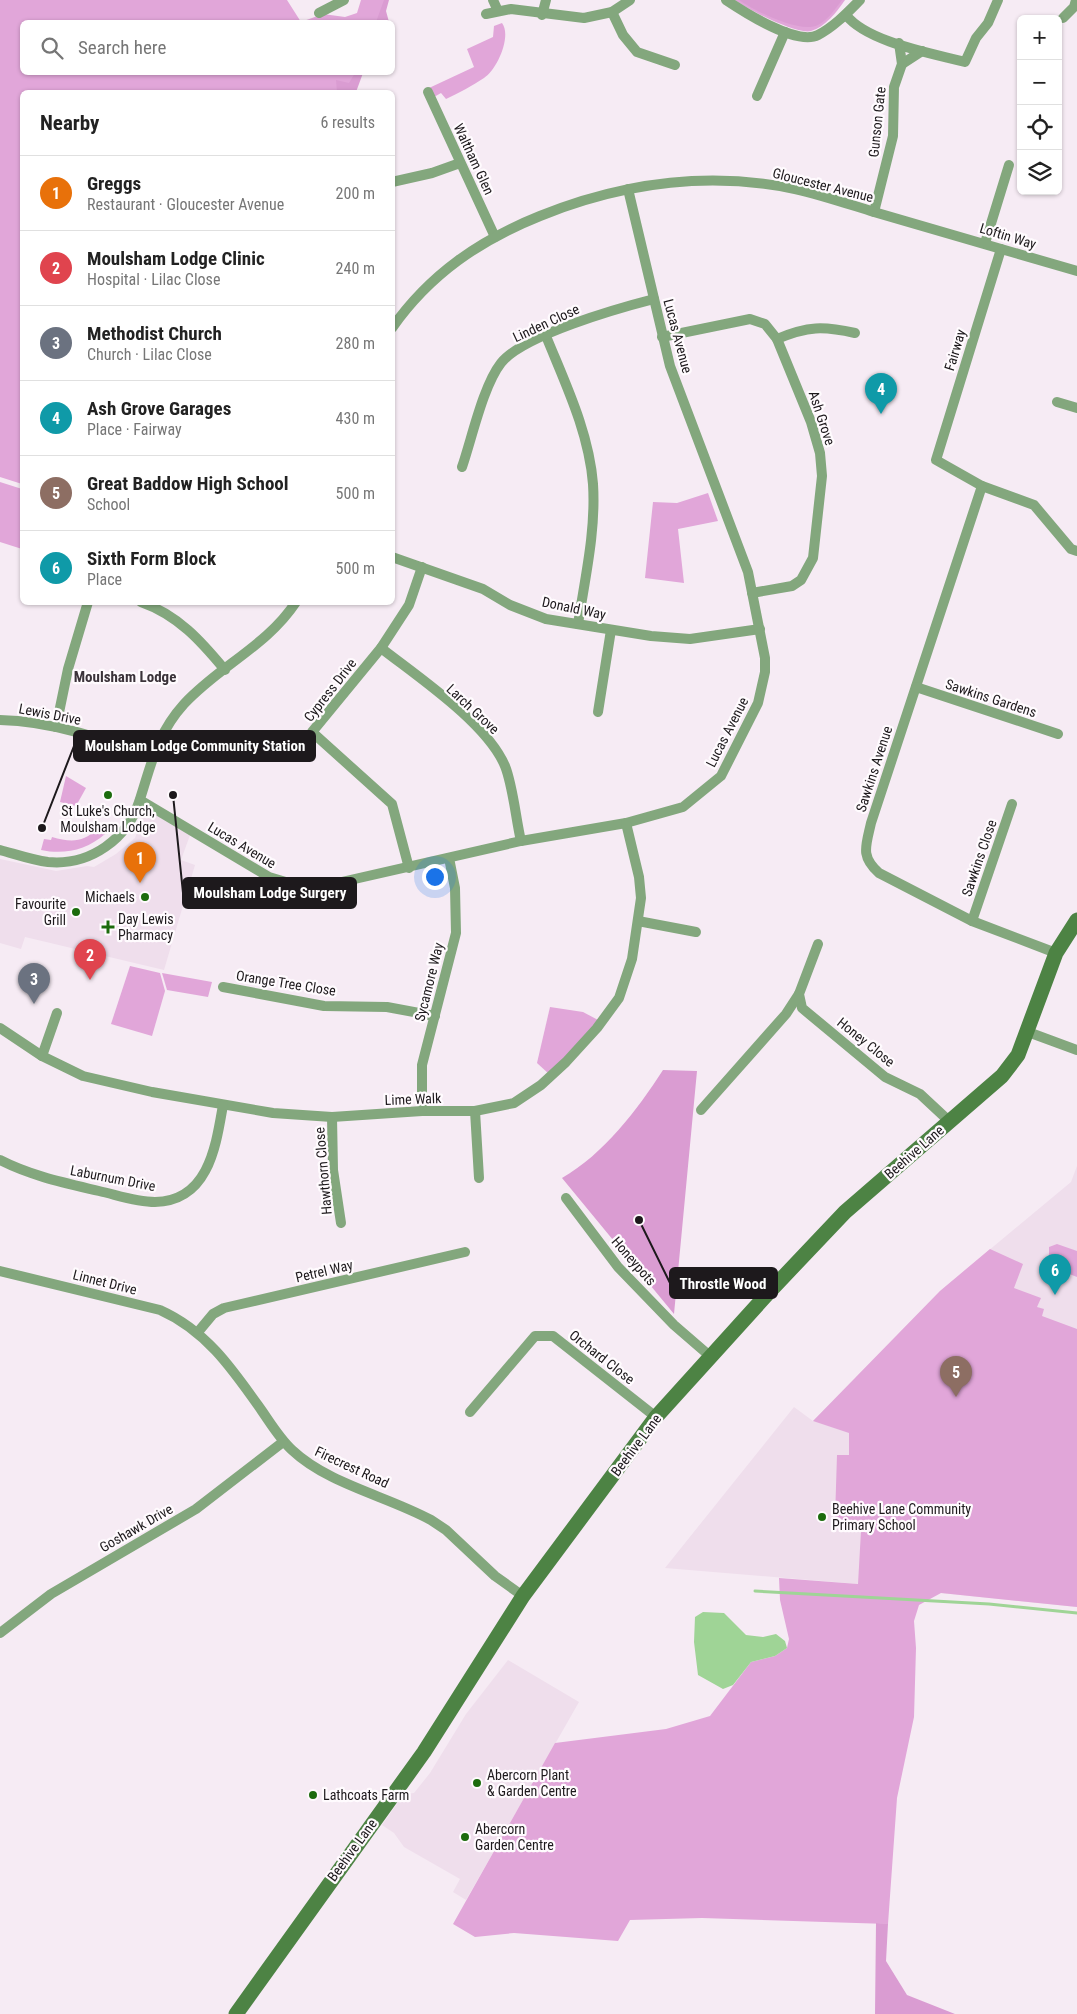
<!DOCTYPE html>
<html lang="en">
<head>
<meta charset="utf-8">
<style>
  :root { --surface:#fff; --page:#f2f2f2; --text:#222; --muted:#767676; --line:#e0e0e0; --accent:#7c3aed }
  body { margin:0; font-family:"Roboto Condensed",sans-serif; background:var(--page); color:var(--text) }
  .controls { position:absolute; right:15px; top:15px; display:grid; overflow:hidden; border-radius:8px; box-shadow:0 1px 4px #0004 }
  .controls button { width:45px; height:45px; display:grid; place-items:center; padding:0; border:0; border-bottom:1px solid var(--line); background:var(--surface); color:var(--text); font:25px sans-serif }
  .you { position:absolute; left:434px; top:876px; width:18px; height:18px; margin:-12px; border:4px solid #fff; border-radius:50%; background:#1a73e8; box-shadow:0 0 0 8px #1a73e833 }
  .badge { display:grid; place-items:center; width:32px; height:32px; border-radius:50%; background:var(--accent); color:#fff; font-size:16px; font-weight:700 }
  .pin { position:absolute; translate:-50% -41px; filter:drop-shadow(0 1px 2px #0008) }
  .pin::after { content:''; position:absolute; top:26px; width:18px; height:15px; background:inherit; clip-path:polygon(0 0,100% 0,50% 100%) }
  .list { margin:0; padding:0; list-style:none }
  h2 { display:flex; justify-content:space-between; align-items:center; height:65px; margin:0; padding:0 20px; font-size:21px }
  h2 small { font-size:16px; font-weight:400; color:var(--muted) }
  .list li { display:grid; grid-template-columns:32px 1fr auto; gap:15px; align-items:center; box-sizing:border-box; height:75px; padding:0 20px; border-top:1px solid var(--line) }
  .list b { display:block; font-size:19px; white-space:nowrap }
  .list p { margin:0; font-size:16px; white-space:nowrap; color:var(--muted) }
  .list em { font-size:16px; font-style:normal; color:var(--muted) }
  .icon { flex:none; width:28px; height:28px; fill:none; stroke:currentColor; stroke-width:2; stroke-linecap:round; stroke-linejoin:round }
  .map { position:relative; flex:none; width:1077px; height:2014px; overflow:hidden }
  .search { position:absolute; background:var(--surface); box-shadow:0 1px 4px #0004; left:20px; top:20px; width:375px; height:55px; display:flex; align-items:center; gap:12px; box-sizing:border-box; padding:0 18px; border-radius:8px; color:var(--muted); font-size:19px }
  .panel { position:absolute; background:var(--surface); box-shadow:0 1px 4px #0004; left:20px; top:90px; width:375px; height:515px; border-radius:8px }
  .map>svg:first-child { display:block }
</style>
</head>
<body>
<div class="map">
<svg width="1077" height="2014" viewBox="0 0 1077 2014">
  <rect width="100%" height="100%" fill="#f6ebf4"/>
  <g fill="#efdeec">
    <path d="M 155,814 L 190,835 L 181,860 L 195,865 L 164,970 L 25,937 L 21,949 L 0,943 L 0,859 L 56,871 L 87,866 L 94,867 L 116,854 L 135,838 L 143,815 Z"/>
    <path d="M 1077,1166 L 1077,1607 L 941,1593 L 931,1590 L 665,1568 L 794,1407 L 813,1421 L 940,1291 L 1071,1182 Z"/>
    <path d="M 508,1660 L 579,1702 L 466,1900 L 453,1892 L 460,1879 L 404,1847 L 394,1833 L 382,1825 L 404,1794 L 414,1793 L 430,1773 L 466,1714 Z"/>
  </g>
  <g fill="#e1a6d9">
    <path d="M 0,0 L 287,0 L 301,22 L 323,14 L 345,17 L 357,13 L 361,0 L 387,0 L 378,22 L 22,22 L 22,72 L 360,73 L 346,92 L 22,92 L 22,484 L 0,477 Z"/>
    <path d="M 735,0 L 845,0 C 837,12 825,27 811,31 C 797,35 747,9 735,0 Z"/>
    <path d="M 502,23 C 512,36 497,70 484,78 C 472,86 459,93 446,99 L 441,93 L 434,97 L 429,88 L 474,67 L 467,49 L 493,37 L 494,26 Z"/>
    <path d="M 0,482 L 22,489 L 22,549 L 0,542 Z"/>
    <path d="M 708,493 L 718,521 L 678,529 L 684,583 L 645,578 L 653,502 L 677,503 Z"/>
    <path d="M 66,776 L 86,788 L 76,806 L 60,802 Z"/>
    <path d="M 97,829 L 105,834 C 87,850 64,855 41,850 L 44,839 L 51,840 L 52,837 C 70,842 83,843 97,829 Z"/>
    <path d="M 130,966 L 160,973 L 165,991 L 152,1036 L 111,1024 Z"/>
    <path d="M 162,973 L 212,982 L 208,997 L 167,990 Z"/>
    <path d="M 550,1007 L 583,1012 L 600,1021 L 549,1074 L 537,1063 Z"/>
    <path d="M 1057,1244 L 1077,1251 L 1077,1277 L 1049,1266 L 1049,1247 Z"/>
    <path d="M 990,1249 L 1023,1264 L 1014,1288 L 1041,1298 L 1037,1307 L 1044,1309 L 1042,1316 L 1077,1329 L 1077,1607 L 941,1593 L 919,1605 L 914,1621 L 916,1648 L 914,1717 L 897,1798 L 888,1924 L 702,1918 L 630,1920 L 618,1941 L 514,1933 L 475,1937 L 453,1924 L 555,1743 L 666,1729 L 710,1716 L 751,1662 L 775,1656 L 787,1648 L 789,1639 L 780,1600 L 779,1578 L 858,1584 L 861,1531 L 851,1530 L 840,1518 L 835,1518 L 837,1455 L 849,1455 L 849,1433 L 813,1421 L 940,1291 Z"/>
  </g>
  <g fill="#da9cd2">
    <path d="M 384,0 L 389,0 L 386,11 L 389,22 L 376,22 Z"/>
    <path d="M 739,0 L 842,0 C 836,8 828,20 818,25 C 800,34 755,11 739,0 Z"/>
    <path d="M 355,73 L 363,73 L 356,92 L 337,92 L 336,80 L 349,83 Z"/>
    <path d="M 663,1070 L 697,1071 L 674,1314 L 562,1178 C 604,1154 637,1110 663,1070 Z"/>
    <path d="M 876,1923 L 888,1924 L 886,1961 L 907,1995 L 955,2014 L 875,2014 Z"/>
  </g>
  <path fill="#9fd496" d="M 703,1612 L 724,1613 L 746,1635 L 763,1637 L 776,1634 L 785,1641 L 787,1648 L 775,1656 L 751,1662 L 733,1685 L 723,1689 L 698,1675 L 694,1642 L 695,1617 Z"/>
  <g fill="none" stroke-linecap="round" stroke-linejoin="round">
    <path stroke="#9fd496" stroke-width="3" d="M 755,1591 L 989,1604 L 1077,1613"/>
    <g stroke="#83a77d" stroke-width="10">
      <path d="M 493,0 L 498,11"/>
      <path d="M 726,0 C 744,12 797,46 818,35 C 834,27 848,12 860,0"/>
      <path d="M 612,12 L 623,35 L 637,52 L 675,65"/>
      <path d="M 319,13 L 344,0"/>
      <path d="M 486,14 L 511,9 L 584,18 L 612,12 L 630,0"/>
      <path d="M 542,15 L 546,0"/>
      <path d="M 846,15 C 867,42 931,53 965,62 L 976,38 L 988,23 L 998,0"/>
      <path d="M 1063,18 L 1074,7 L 1076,0"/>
      <path d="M 902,64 L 922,51"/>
      <path d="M 428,92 L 495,237"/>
      <path d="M 757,96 L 785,32"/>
      <path d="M 392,182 L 432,173 L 460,163"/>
      <path d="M 874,212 L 893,136 L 894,87 L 902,64 L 899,43"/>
      <path d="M 985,243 L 1009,165"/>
      <path d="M 1001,249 L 936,460 L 982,486 L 1034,505 L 1071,549 L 1077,551"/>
      <path d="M 392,328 C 430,274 480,240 540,216 C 622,183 708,171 795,189 C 822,195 848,204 874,212 C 942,232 1010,251 1077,271"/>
      <path d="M 546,336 C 565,383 589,432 593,484 C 596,531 585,578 578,624"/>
      <path d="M 662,337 L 750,319 L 765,324 L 777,339 L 811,422 L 820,453 L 822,476 L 813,558 L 801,580 L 792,586 L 752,593"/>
      <path d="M 777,339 C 808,326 823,326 855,333"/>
      <path d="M 1057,402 L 1077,408"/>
      <path d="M 462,467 C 472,438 483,386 501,363 C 523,335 619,308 654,299"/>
      <path d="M 982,486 L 871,823 C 866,846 860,856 879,873 L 972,921 L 1056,953"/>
      <path d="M 392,557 L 483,589 L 510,605 L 546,619 L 651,636 L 690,639 L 760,629"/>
      <path d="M 141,602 C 178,615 201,641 225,670"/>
      <path d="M 381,648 C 418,677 487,723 505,766 C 513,786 516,820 521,841"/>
      <path d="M 916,687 L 1058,734"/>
      <path d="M 598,712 L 611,630"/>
      <path d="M 0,720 C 52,721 103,739 152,757"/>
      <path d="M 56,727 L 68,669 L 88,602"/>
      <path d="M 140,800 L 269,877 L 299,886 L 324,886 L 521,841 L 626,823 L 683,807 L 721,776 L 758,703 L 765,672 L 765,658 L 748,572 L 670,366 L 628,189"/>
      <path d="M 0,850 C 15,854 32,860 48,862 C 90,866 128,839 140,799 C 152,762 157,734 184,704 C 219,666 267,646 296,602"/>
      <path d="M 409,868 L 392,804 L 312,732 L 381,648 L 409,605 L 422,567"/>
      <path d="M 638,921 L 696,932"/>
      <path d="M 972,921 L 1012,804"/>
      <path d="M 818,944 L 799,994 L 802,1008 L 885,1077 L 920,1094 L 949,1121"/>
      <path d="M 223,987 L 324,1006 L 387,1007 L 435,1016"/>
      <path d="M 0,1028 L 42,1056 L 83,1076 L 152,1092 L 273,1113 L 332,1117 L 422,1111 L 475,1111 L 514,1103 L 541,1085 L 566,1062 L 597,1028 L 619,998 L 632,959 L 641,898 L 639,877 L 626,823"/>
      <path d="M 1028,1032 L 1077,1050"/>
      <path d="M 42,1056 L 57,1013"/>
      <path d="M 701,1110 L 786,1014 L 799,994"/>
      <path d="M 422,1111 L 422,1065 L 456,933 L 455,888 L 449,858"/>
      <path d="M 475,1111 L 479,1178"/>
      <path d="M 332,1117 L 333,1170 L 341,1223"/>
      <path d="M 0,1160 C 31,1176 65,1183 99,1191 C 117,1195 136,1202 155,1202 C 209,1201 216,1145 223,1105"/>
      <path d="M 566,1198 L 618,1267 L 674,1325 L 711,1357"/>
      <path d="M 0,1271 L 160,1310 C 207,1331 233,1370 262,1411 C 271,1424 280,1439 292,1450 C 328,1484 387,1496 431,1520 L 446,1530 L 495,1576 L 523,1596"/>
      <path d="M 198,1332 L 213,1314 L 224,1308 L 465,1252"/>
      <path d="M 470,1412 L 535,1336 L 553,1336 L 656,1417"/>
      <path d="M 0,1633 L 51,1594 L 196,1509 L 283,1442"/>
    </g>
    <path stroke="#4d8344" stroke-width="15" d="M 236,2014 L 424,1752 L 523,1596 L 656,1417 L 771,1290 L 845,1212 L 1002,1076 L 1018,1055 L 1056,953 L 1077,920"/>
  </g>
  <g fill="#1c6b0d" stroke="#fffbfe" stroke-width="2">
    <circle cx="108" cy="795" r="5"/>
    <circle cx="145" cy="897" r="5"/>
    <circle cx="76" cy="912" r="5"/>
    <path d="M105.5 919.5h5v5h5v5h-5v5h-5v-5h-5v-5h5z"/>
    <circle cx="822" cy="1517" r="5"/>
    <circle cx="477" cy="1783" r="5"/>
    <circle cx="313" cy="1795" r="5"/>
    <circle cx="465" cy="1837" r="5"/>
  </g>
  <g text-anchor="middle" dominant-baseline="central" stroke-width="4.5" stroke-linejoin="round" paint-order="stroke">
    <g font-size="14" fill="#1d191c" stroke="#fffbfe">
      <text transform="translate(877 122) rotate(-84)">Gunson Gate</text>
      <text transform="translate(474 159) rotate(65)">Waltham Glen</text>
      <text transform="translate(823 185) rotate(14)">Gloucester Avenue</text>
      <text transform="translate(1008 236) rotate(17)">Loftin Way</text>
      <text transform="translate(546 323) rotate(-25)">Linden Close</text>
      <text transform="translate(678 336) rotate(75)">Lucas Avenue</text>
      <text transform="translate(955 350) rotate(-73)">Fairway</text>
      <text transform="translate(822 418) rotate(72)">Ash Grove</text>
      <text transform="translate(574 608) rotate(12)">Donald Way</text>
      <text transform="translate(330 690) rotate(-52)">Cypress Drive</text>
      <text transform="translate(991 698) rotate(18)">Sawkins Gardens</text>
      <text transform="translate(473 709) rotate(43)">Larch Grove</text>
      <text transform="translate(50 714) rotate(11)">Lewis Drive</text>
      <text transform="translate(727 732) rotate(-63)">Lucas Avenue</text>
      <text transform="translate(874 769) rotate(-72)">Sawkins Avenue</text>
      <text transform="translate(242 845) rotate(31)">Lucas Avenue</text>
      <text transform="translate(979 858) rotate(-71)">Sawkins Close</text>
      <text transform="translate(429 982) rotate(-76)">Sycamore Way</text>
      <text transform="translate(286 983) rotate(9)">Orange Tree Close</text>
      <text transform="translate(866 1042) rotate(39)">Honey Close</text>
      <text transform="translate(413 1099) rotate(-2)">Lime Walk</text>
      <text transform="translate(914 1152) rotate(-41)">Beehive Lane</text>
      <text transform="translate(323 1171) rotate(-95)">Hawthorn Close</text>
      <text transform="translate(113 1178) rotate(11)">Laburnum Drive</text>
      <text transform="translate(634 1261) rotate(49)">Honeypots</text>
      <text transform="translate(324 1271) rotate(-13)">Petrel Way</text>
      <text transform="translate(105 1282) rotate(14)">Linnet Drive</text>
      <text transform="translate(602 1357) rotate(38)">Orchard Close</text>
      <text transform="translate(636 1445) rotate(-53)">Beehive Lane</text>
      <text transform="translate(352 1467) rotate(25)">Firecrest Road</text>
      <text transform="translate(136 1528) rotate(-30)">Goshawk Drive</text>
      <text transform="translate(352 1850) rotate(-54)">Beehive Lane</text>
    </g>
    <g font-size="14" fill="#1d191c" stroke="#fffbfe" text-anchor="start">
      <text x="108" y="811" text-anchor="middle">St Luke's Church,<tspan x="108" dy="16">Moulsham Lodge</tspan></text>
      <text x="135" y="897" text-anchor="end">Michaels</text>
      <text x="66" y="904" text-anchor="end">Favourite<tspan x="66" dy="16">Grill</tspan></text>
      <text x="118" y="919">Day Lewis<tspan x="118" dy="16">Pharmacy</tspan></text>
      <text x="832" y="1509">Beehive Lane Community<tspan x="832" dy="16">Primary School</tspan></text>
      <text x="487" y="1775">Abercorn Plant<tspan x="487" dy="16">&amp; Garden Centre</tspan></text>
      <text x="323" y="1795">Lathcoats Farm</text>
      <text x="475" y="1829">Abercorn<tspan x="475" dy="16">Garden Centre</tspan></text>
    </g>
    <g font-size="15" font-weight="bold" fill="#3b333a" stroke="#fffbfe">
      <text x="125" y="677">Moulsham Lodge</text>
    </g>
  </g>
  <path fill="none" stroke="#1d191c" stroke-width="2" d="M42 828L74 746M173 795L183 893M639 1220L670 1283"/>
  <g fill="#1d191c" stroke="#fffbfe" stroke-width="2">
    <circle cx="42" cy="828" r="5"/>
    <circle cx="173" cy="795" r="5"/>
    <circle cx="639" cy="1220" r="5"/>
  </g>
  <g fill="#1d191c" stroke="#1d191c" stroke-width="2">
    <rect x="74" y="731" width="241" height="30" rx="5"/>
    <rect x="183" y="878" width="173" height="30" rx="5"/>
    <rect x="670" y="1268" width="107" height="30" rx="5"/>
  </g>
  <g font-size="15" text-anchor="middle" font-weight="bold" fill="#fff">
    <text x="195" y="751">Moulsham Lodge Community Station</text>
    <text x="270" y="898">Moulsham Lodge Surgery</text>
    <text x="723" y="1289">Throstle Wood</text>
  </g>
</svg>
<div class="controls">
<button>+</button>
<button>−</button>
<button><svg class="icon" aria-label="locate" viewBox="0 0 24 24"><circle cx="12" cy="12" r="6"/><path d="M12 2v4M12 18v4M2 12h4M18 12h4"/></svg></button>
<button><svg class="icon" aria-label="layers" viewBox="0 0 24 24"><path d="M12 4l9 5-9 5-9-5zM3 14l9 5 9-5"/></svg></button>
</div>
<div class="you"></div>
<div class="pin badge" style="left:140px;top:883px;background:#e8710a">1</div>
<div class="pin badge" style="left:90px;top:980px;background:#e0444e">2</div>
<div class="pin badge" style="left:34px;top:1004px;background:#6b7280">3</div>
<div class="pin badge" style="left:881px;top:414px;background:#0f9aa8">4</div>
<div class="pin badge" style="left:956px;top:1397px;background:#8d6e63">5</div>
<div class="pin badge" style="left:1055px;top:1295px;background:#0f9aa8">6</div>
<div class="search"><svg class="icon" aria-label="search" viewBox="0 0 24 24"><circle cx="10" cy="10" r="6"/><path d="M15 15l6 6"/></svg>Search here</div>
<section class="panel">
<h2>Nearby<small>6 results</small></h2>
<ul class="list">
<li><span class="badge" style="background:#e8710a">1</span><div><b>Greggs</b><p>Restaurant · Gloucester Avenue</p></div><em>200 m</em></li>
<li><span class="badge" style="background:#e0444e">2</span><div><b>Moulsham Lodge Clinic</b><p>Hospital · Lilac Close</p></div><em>240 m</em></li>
<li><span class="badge" style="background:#6b7280">3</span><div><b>Methodist Church</b><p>Church · Lilac Close</p></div><em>280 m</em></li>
<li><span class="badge" style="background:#0f9aa8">4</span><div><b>Ash Grove Garages</b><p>Place · Fairway</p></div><em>430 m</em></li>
<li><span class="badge" style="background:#8d6e63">5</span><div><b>Great Baddow High School</b><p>School</p></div><em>500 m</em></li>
<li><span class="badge" style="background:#0f9aa8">6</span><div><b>Sixth Form Block</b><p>Place</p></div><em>500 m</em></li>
</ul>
</section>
</div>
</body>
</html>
